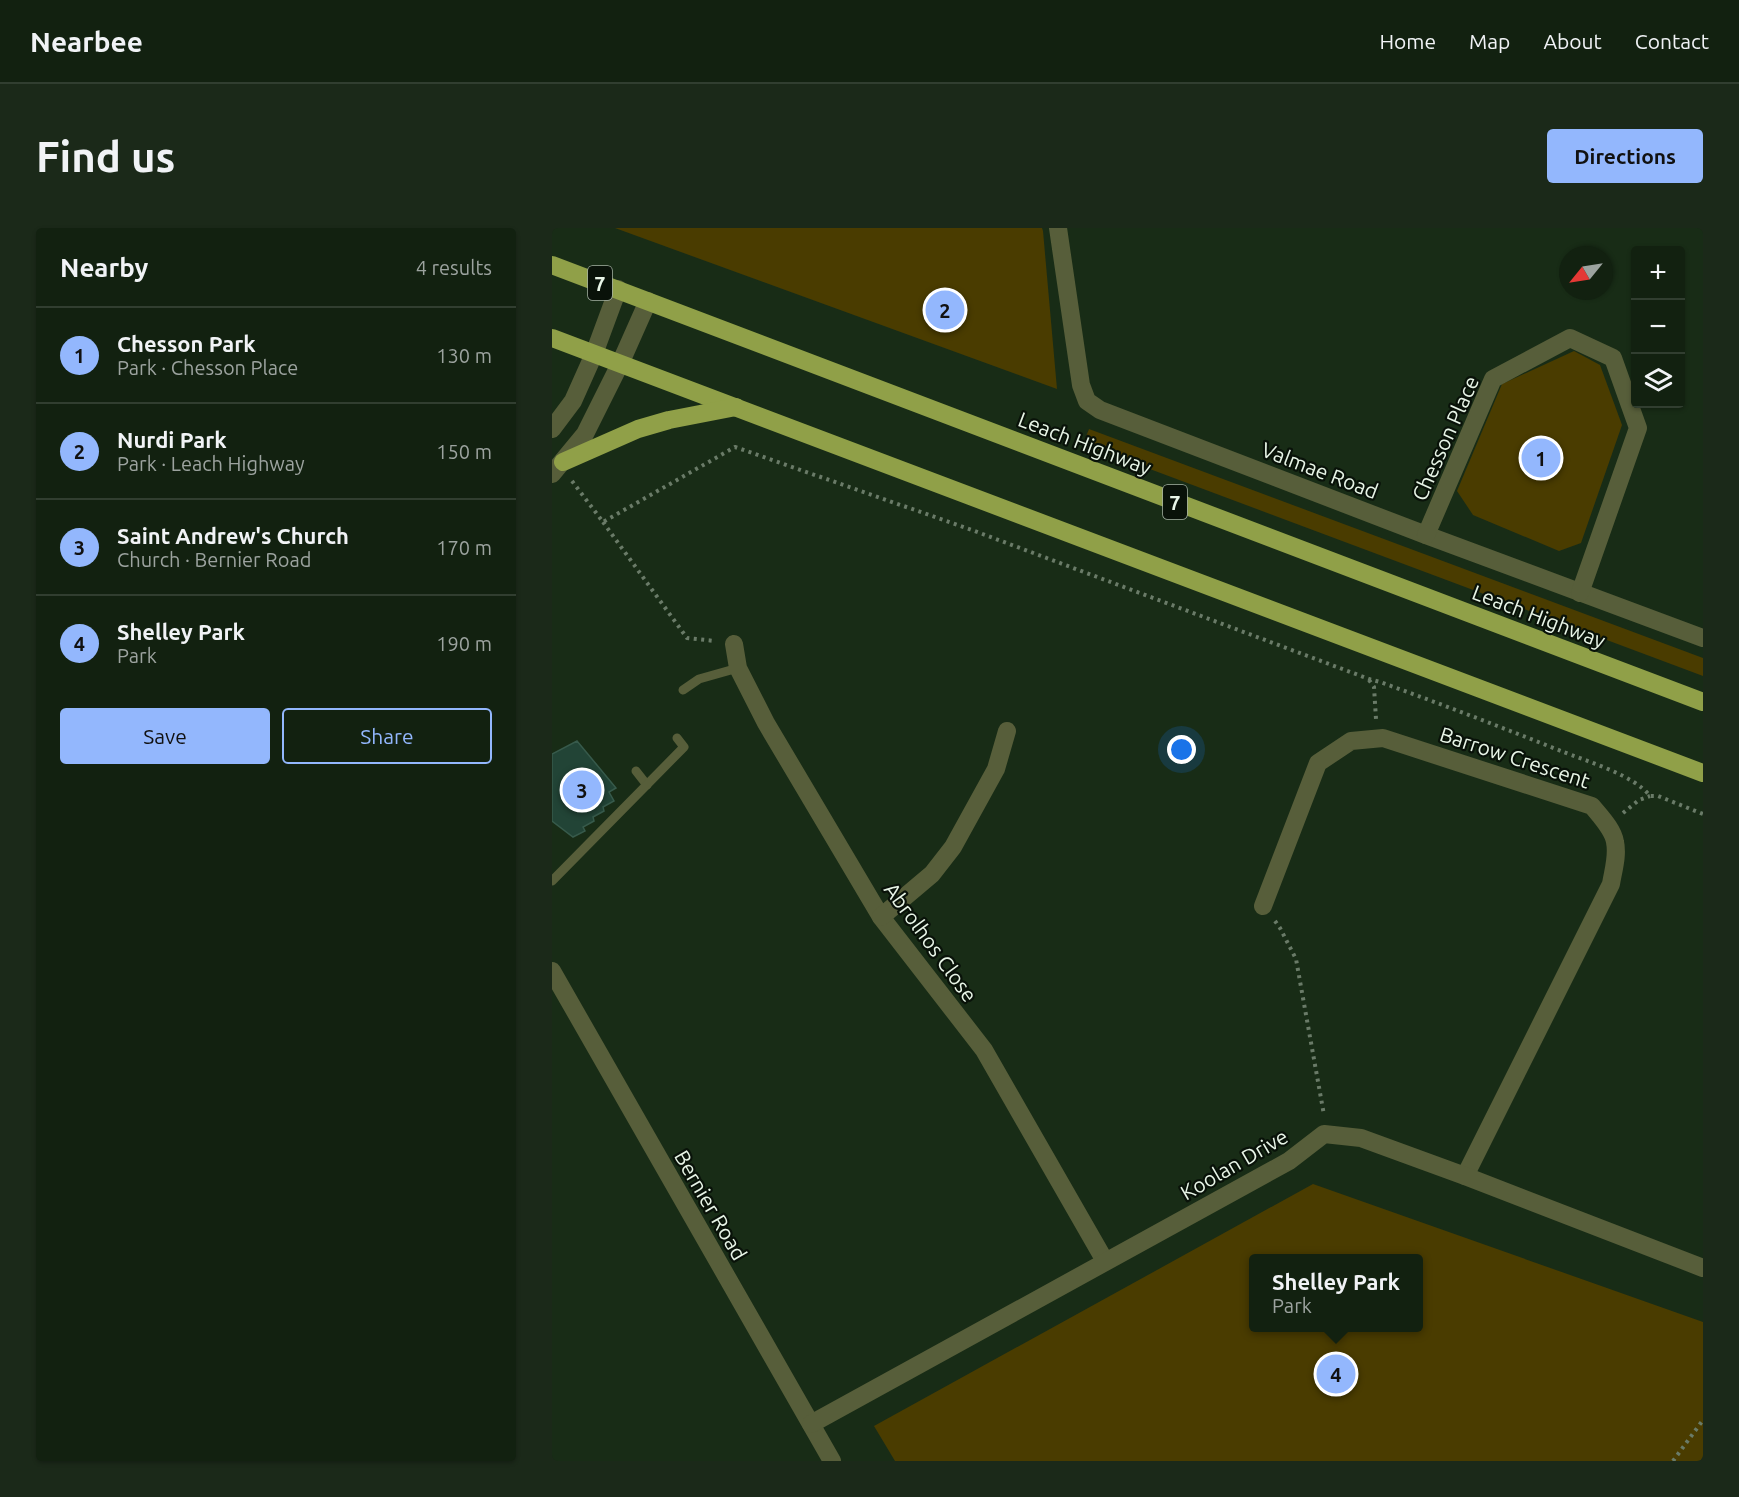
<!DOCTYPE html>
<html lang="en">
<head>
<meta charset="utf-8">
<style>
  :root { --surface:#122110; --page:#1b2919; --text:#f1f3f6; --muted:#9ca39f; --line:#313e30; --accent:#93b7fd }
  body { margin:0; font-family:Ubuntu,sans-serif; background:var(--page); color:var(--text) }
  .controls { position:absolute; right:18px; top:18px; display:grid; overflow:hidden; border-radius:6px; box-shadow:0 2px 4px #0004 }
  .controls button { width:54px; height:54px; display:grid; place-items:center; padding:0; border:0; border-bottom:2px solid var(--line); background:var(--surface); color:var(--text); font:30px sans-serif }
  .compass { position:absolute; left:1007px; top:18px; width:54px; height:54px; border-radius:50%; background:var(--surface); box-shadow:0 2px 4px #0004; rotate:240deg }
  .you { position:absolute; left:630px; top:522px; width:21px; height:21px; margin:-15px; border:4px solid #fff; border-radius:50%; background:#1a73e8; box-shadow:0 0 0 9px #1a73e833 }
  .badge { display:grid; place-items:center; width:39px; height:39px; border-radius:50%; background:var(--accent); color:#111; font-size:20px; font-weight:700 }
  .pin { position:absolute; translate:-50% -50%; border:3px solid #fff; box-shadow:0 2px 6px #0006 }
  .popup { position:absolute; left:697px; top:1026px; width:174px; height:78px; box-sizing:border-box; display:grid; place-content:center; border-radius:6px; background:var(--surface); filter:drop-shadow(0 2px 4px #0005); font-size:20px; white-space:nowrap; color:var(--muted) }
  .popup b { font-size:22px; color:var(--text) }
  .popup::after { content:''; position:absolute; left:50%; top:100%; margin-left:-12px; border:12px solid transparent; border-top-color:var(--surface) }
  .list { margin:0; padding:0; list-style:none }
  h2 { display:flex; justify-content:space-between; align-items:center; height:78px; margin:0; padding:0 24px; font-size:26px }
  h2 small { font-size:20px; font-weight:400; color:var(--muted) }
  .list li { display:grid; grid-template-columns:39px 1fr auto; gap:18px; align-items:center; box-sizing:border-box; height:96px; padding:0 24px; border-top:2px solid var(--line) }
  .list b { display:block; font-size:22px; white-space:nowrap }
  .list p { margin:0; font-size:20px; white-space:nowrap; color:var(--muted) }
  .list em { font-size:20px; font-style:normal; color:var(--muted) }
  .actions { display:flex; gap:12px; padding:18px 24px }
  .actions a { flex:1; padding:14px 0; border:2px solid var(--accent); border-radius:6px; text-align:center; font-size:21px; color:var(--accent) }
  .actions .main { background:var(--accent); color:#111 }
  .icon { flex:none; width:33px; height:33px; fill:none; stroke:currentColor; stroke-width:2; stroke-linecap:round; stroke-linejoin:round }
  .map { position:relative; flex:none; width:1151px; height:1233px; overflow:hidden; border-radius:6px }
  header { display:flex; align-items:center; gap:36px; box-sizing:border-box; height:84px; padding:0 30px; background:var(--surface); border-bottom:2px solid var(--line) }
  header strong { font-size:28px }
  nav { display:flex; gap:33px; margin-inline-start:auto; font-size:21px }
  .intro { display:flex; align-items:center; justify-content:space-between; box-sizing:border-box; height:144px; padding:0 36px }
  h1 { margin:0; font-size:42px }
  .button { padding:15px 27px; border-radius:6px; background:var(--accent); color:#111; font-size:21px; font-weight:700 }
  main { display:flex; gap:36px; padding:0 36px }
  aside { flex:1; background:var(--surface); border-radius:6px; box-shadow:0 2px 4px #0004 }
  .map>svg:first-child { display:block }
</style>
</head>
<body>
<header>
<strong>Nearbee</strong>
<nav><a>Home</a><a>Map</a><a>About</a><a>Contact</a></nav>
</header>
<div class="intro"><h1>Find us</h1><a class="button">Directions</a></div>
<main>
<aside>
<h2>Nearby<small>4 results</small></h2>
<ul class="list">
<li><span class="badge">1</span><div><b>Chesson Park</b><p>Park · Chesson Place</p></div><em>130 m</em></li>
<li><span class="badge">2</span><div><b>Nurdi Park</b><p>Park · Leach Highway</p></div><em>150 m</em></li>
<li><span class="badge">3</span><div><b>Saint Andrew's Church</b><p>Church · Bernier Road</p></div><em>170 m</em></li>
<li><span class="badge">4</span><div><b>Shelley Park</b><p>Park</p></div><em>190 m</em></li>
</ul>
<div class="actions"><a class="main">Save</a><a>Share</a></div>
</aside>
<div class="map">
<svg width="1151" height="1233" viewBox="0 0 1151 1233">
  <rect width="100%" height="100%" fill="#182c16"/>
  <g fill="#4a3c00" fill-rule="evenodd">
    <path d="M 63,0 L 490,0 L 491,3 L 505,161 Z"/>
    <path d="M 1022,123 L 1048,137 L 1070,197 L 1029,315 L 1007,323 L 921,287 L 905,263 L 950,156 Z"/>
    <path d="M 537,201 L 1151,430 L 1151,448 L 531,216 Z"/>
    <path d="M 761,956 L 1151,1094 L 1151,1233 L 343,1233 L 322,1198 ZM 866,1030 L 866,1100 L 702,1100 L 702,1030 Z"/>
  </g>
  <path fill="#224436" stroke="#375a4b" stroke-width="1.5" d="M 25,513 L 64,560 L 57,564 L 62,573 L 51,579 L 52,583 L 41,589 L 42,593 L 31,599 L 33,603 L 21,609 L 0,593 L 0,526 Z"/>
  <g fill="none" stroke-linecap="round" stroke-linejoin="round">
    <g stroke="#6a7b68" stroke-width="4" stroke-dasharray="3 4.5" stroke-linecap="butt">
      <path d="M 20,253 L 51,294 L 183,219 L 420,302 L 817,451 L 828,454 C 889,476 949,499 1009,523 C 1034,533 1082,547 1098,568 L 1106,568 L 1151,586"/>
      <path d="M 51,294 L 135,410 L 163,413"/>
      <path d="M 817,452 L 822,459 L 824,491"/>
      <path d="M 1071,585 L 1087,572 L 1098,568"/>
      <path d="M 723,693 L 728,700 L 744,731 L 772,887"/>
      <path d="M 1121,1233 L 1151,1192"/>
    </g>
    <g stroke="#575e3a" stroke-width="9">
      <path d="M 131,462 L 147,451 L 186,440"/>
      <path d="M 84,543 L 95,557"/>
      <path d="M 0,653 L 132,519 L 125,510"/>
    </g>
    <g stroke="#575e3a" stroke-width="18">
      <path d="M 506,0 L 529,157 L 535,173 L 548,182 L 874,307 L 1151,410"/>
      <path d="M 874,307 L 941,151 L 1018,110 L 1061,130 L 1086,200 L 1028,365"/>
      <path d="M 182,416 L 186,440 L 214,495 L 329,689 L 432,822 L 553,1033"/>
      <path d="M 711,678 L 766,535 L 799,513 L 831,510 L 1040,578 C 1048,588 1061,601 1063,614 C 1066,628 1061,643 1059,656 L 913,948"/>
      <path d="M 329,689 L 380,646 L 401,619 L 444,541 L 455,503"/>
      <path d="M 0,743 L 280,1233"/>
      <path d="M 259,1196 L 737,933 L 772,906 L 809,910 L 913,948 L 1151,1040"/>
    </g>
    <g stroke="#575e3a" stroke-width="18">
      <path d="M 0,201 L 21,173 L 42,126 L 66,61"/>
      <path d="M 0,246 L 33,206 L 68,136 L 96,73"/>
    </g>
    <g stroke="#90a048" stroke-width="18">
      <path d="M 0,37 L 1151,474"/>
      <path d="M 0,110 L 1151,545"/>
      <path d="M 11,234 L 86,201 L 117,192 L 184,179"/>
    </g>
  </g>
  <g text-anchor="middle" dominant-baseline="central" stroke-width="4.5" stroke-linejoin="round" paint-order="stroke">
    <g fill="#091209" stroke="#a5b1a4" stroke-width="1.5">
      <rect x="36" y="38" width="24" height="34" rx="4.5"/>
      <rect x="611" y="257" width="24" height="34" rx="4.5"/>
    </g>
    <g font-size="20" font-weight="bold" fill="#e8f5e7">
      <text x="48" y="55">7</text>
      <text x="623" y="274">7</text>
    </g>
    <g font-size="21" fill="#e8f5e7" stroke="#091209">
      <text transform="translate(893 210) rotate(-66)">Chesson Place</text>
      <text transform="translate(533 215) rotate(21)">Leach Highway</text>
      <text transform="translate(768 242) rotate(21)">Valmae Road</text>
      <text transform="translate(987 388) rotate(21)">Leach Highway</text>
      <text transform="translate(963 529) rotate(18)">Barrow Crescent</text>
      <text transform="translate(379 714) rotate(54)">Abrolhos Close</text>
      <text transform="translate(682 936) rotate(-30)">Koolan Drive</text>
      <text transform="translate(159 977) rotate(60)">Bernier Road</text>
    </g>
  </g>
</svg>
<div class="controls">
<button>+</button>
<button>−</button>
<button><svg class="icon" aria-label="layers" viewBox="0 0 24 24"><path d="M12 4l9 5-9 5-9-5zM3 14l9 5 9-5"/></svg></button>
</div>
<svg class="compass" viewBox="-18 -18 36 36"><path d="M0-13l5 13h-10z" fill="#e53935"/><path d="M0 13l5-13h-10z" fill="#9ca39f"/></svg>
<div class="you"></div>
<div class="pin badge" style="left:989px;top:230px">1</div>
<div class="pin badge" style="left:393px;top:82px">2</div>
<div class="pin badge" style="left:30px;top:562px">3</div>
<div class="pin badge" style="left:784px;top:1146px">4</div>
<div class="popup"><b>Shelley Park</b>Park</div>
</div>
</main>
</body>
</html>
